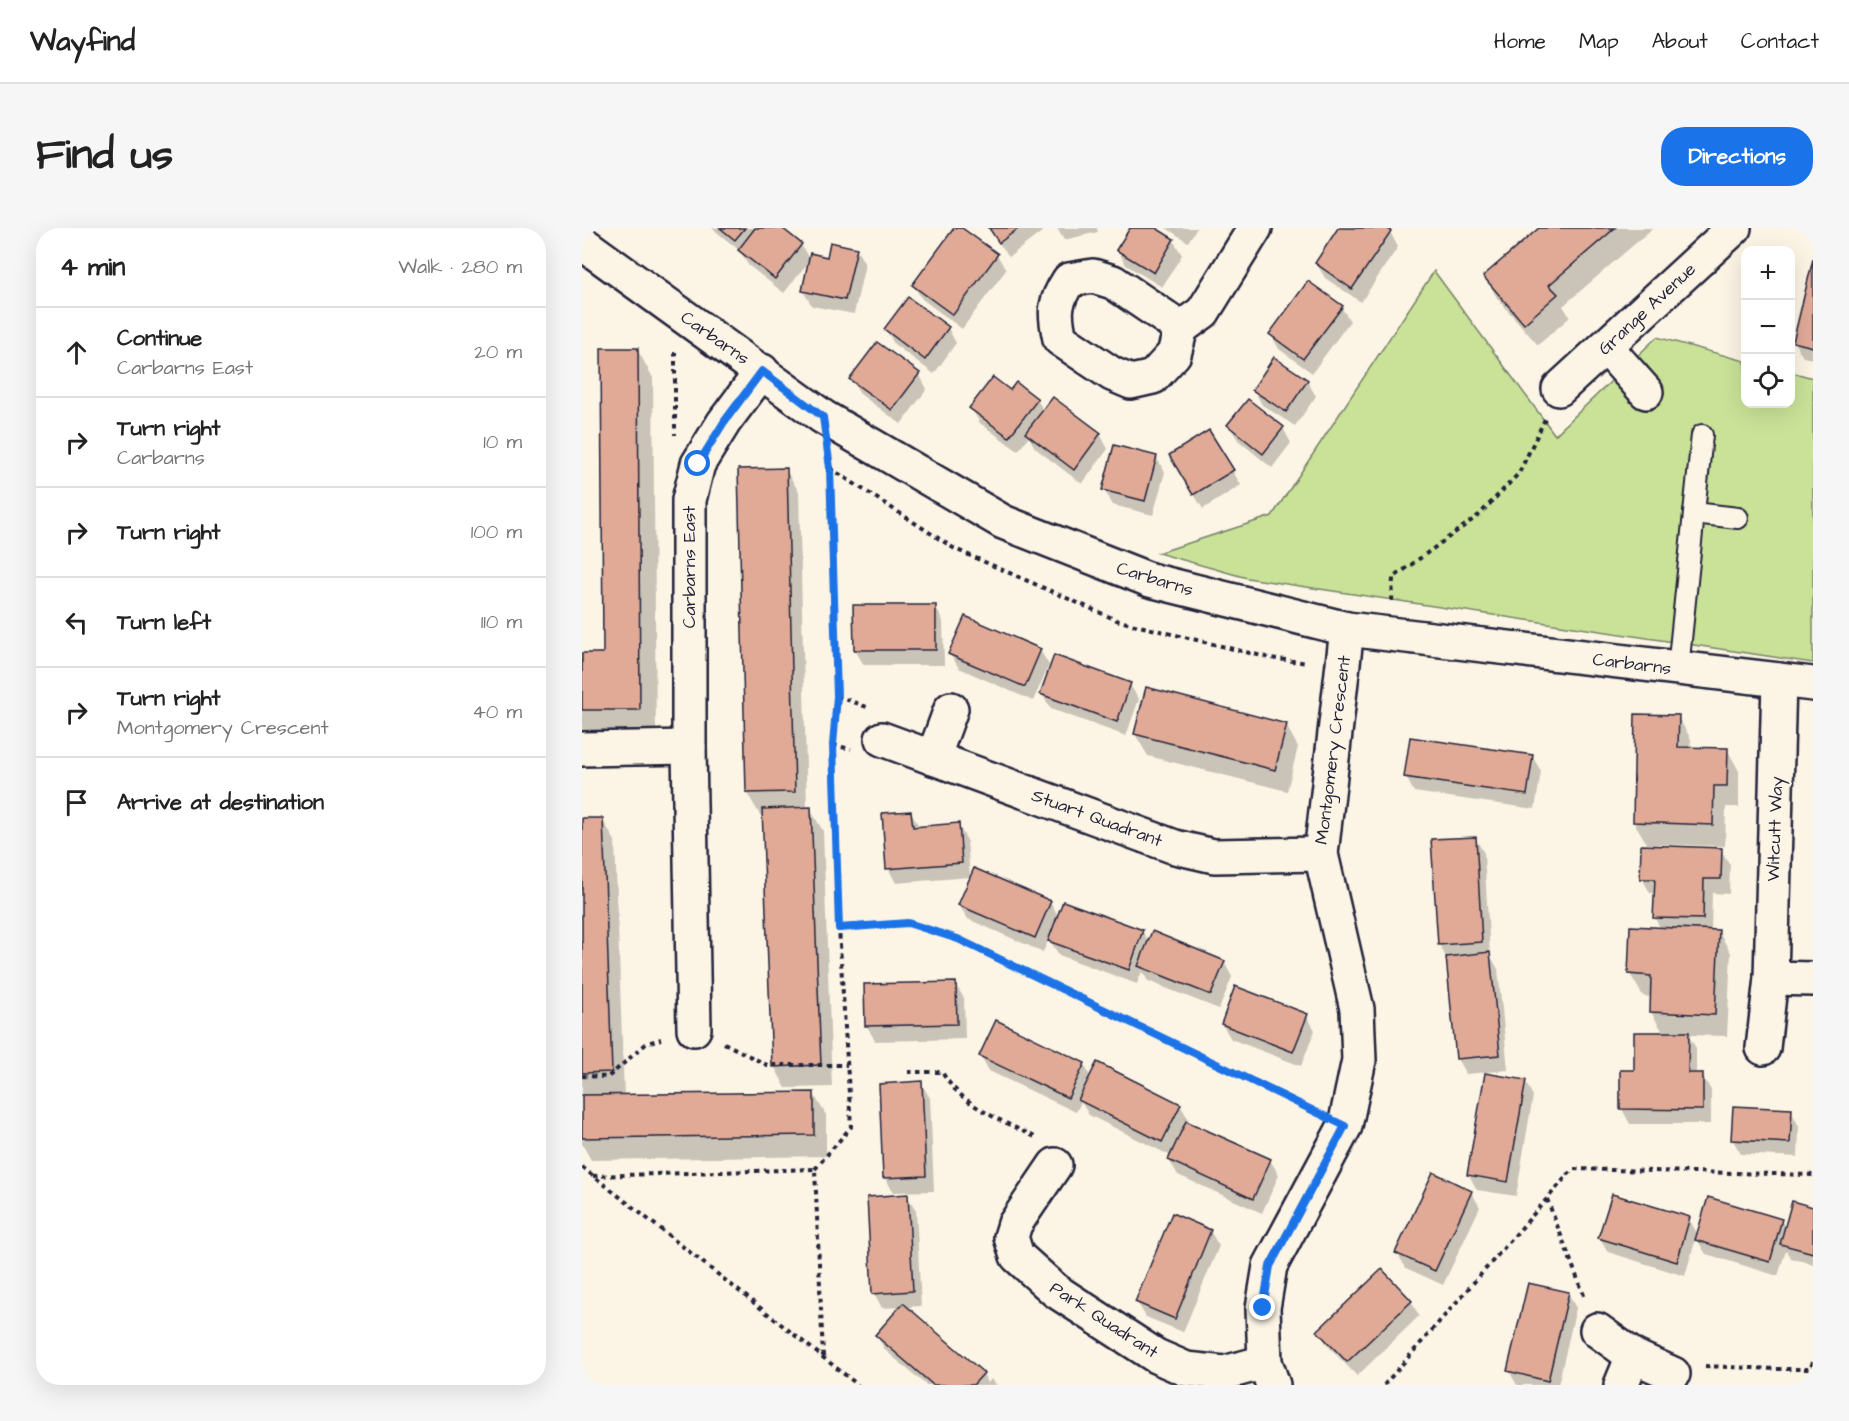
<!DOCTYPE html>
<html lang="en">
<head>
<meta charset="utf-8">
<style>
  :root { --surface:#fff; --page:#f6f6f6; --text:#222; --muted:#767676; --line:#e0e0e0; --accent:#1a73e8 }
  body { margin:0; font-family:"Architects Daughter",sans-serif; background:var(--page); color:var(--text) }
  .controls { position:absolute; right:18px; top:18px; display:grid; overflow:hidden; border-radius:12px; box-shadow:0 6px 24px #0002 }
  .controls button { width:54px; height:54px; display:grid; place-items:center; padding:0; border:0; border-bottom:2px solid var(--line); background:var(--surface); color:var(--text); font:30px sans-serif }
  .stop { position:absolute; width:18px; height:18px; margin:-14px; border:4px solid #1a73e8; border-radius:50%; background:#fff }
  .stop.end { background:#1a73e8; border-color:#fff; box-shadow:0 2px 6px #0008 }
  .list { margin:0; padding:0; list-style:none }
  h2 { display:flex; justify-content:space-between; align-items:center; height:78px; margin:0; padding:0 24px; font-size:26px }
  h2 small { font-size:20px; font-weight:400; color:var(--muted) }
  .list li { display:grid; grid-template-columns:39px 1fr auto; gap:18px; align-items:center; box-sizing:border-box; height:90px; padding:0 24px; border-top:2px solid var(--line) }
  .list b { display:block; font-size:22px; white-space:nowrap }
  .list p { margin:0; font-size:20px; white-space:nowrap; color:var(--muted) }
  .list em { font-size:20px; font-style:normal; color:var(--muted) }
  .icon { flex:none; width:33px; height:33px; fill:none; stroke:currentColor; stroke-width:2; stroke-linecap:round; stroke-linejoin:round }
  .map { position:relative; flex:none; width:1231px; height:1157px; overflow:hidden; border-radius:24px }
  header { display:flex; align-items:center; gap:36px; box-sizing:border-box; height:84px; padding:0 30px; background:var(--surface); border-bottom:2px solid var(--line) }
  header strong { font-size:28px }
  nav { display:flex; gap:33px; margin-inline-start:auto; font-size:21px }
  .intro { display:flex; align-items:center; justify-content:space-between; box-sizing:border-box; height:144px; padding:0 36px }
  h1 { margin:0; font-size:42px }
  .button { padding:15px 27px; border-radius:24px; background:var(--accent); color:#fff; font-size:21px; font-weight:700 }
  main { display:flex; gap:36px; padding:0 36px }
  aside { flex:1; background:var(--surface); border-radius:24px; box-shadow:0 6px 24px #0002 }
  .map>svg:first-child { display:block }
</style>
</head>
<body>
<header>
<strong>Wayfind</strong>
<nav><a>Home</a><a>Map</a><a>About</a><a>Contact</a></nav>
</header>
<div class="intro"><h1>Find us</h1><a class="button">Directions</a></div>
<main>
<aside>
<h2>4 min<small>Walk · 280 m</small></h2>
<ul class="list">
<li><svg class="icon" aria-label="ahead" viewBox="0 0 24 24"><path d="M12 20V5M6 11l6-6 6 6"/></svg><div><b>Continue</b><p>Carbarns East</p></div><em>20 m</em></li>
<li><svg class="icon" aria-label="right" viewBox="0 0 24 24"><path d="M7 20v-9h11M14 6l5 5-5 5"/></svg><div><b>Turn right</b><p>Carbarns</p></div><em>10 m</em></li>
<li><svg class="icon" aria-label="right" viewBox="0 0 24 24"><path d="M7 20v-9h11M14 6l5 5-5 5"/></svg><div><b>Turn right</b></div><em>100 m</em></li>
<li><svg class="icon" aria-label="left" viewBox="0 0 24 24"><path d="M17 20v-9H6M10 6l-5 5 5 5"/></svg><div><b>Turn left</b></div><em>110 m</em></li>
<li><svg class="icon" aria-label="right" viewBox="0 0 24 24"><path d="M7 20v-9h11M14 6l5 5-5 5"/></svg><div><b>Turn right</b><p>Montgomery Crescent</p></div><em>40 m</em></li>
<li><svg class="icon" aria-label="arrive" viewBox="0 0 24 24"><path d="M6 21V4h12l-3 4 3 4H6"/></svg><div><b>Arrive at destination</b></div></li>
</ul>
</aside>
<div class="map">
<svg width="1231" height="1157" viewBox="0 0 1231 1157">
  <rect width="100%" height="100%" fill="#fcf5e5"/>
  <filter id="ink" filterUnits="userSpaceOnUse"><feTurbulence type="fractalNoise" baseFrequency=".0167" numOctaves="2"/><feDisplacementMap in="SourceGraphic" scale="12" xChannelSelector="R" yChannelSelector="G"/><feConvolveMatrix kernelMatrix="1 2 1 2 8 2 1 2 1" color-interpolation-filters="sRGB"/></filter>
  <g filter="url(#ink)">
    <path fill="#c9e297" stroke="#768269" stroke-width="1.5" d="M 852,43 L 973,207 L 1075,109 L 1163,133 L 1164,176 L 1208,176 L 1209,144 L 1231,150 L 1231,435 L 665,350 L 576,325 L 690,288 Z"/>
    <g fill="#0003">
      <path d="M 130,0 L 198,0 L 219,17 L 228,32 L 202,65 L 166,37 L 158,23 Z"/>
      <path d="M 374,0 L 378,0 L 415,27 L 424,42 L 380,101 L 340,71 L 331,57 Z"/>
      <path d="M 406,0 L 459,0 L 461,3 L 427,29 Z"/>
      <path d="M 475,0 L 515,0 L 516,4 L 482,12 Z"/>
      <path d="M 549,0 L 571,0 L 591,12 L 600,27 L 580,59 L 544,37 L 536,22 Z"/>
      <path d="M 584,0 L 615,0 L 606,14 Z"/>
      <path d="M 758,0 L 802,0 L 808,4 L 816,19 L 779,74 L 743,50 L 734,35 Z"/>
      <path d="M 959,0 L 1071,0 L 981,78 L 988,89 L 956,117 L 915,70 L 903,48 Z"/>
      <path d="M 274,21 L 283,36 L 272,86 L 230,78 L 221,63 L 246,30 Z"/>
      <path d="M 1231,37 L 1231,131 L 1221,129 L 1212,114 Z"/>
      <path d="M 759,79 L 768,93 L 730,145 L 697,121 L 689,106 Z"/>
      <path d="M 366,100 L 374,115 L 352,146 L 312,116 L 304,101 Z"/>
      <path d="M 55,121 L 71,150 L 74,510 L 0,510 L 0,427 L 23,427 Z"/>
      <path d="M 337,146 L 345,161 L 319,196 L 278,166 L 269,151 Z"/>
      <path d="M 725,153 L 734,168 L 713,198 L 680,177 L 672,162 Z"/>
      <path d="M 428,164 L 455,172 L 462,183 L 518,206 L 526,221 L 500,256 L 453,220 L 447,209 L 436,223 L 398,195 L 389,180 Z"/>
      <path d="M 647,197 L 701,200 L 709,215 L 690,240 L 656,212 Z"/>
      <path d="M 627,204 L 659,257 L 621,281 L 597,242 Z"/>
      <path d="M 574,229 L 583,244 L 571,287 L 531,277 L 522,262 Z"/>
      <path d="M 204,242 L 217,264 L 225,581 L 228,581 L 241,603 L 250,859 L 204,860 L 192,838 L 182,587 L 178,587 L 165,565 Z"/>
      <path d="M 353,378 L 361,393 L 362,437 L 282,437 L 273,422 Z"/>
      <path d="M 458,422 L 467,437 L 451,473 L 377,440 L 368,426 Z"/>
      <path d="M 548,457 L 557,471 L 544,508 L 469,481 L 460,466 Z"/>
      <path d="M 1096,489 L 1109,511 L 1108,521 L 1145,521 L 1157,543 L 1157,579 L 1144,579 L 1143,618 L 1065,616 L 1052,594 Z"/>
      <path d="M 704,497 L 716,519 L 705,563 L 566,528 L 553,506 Z"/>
      <path d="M 950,528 L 959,543 L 953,581 L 832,564 L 824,549 Z"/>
      <path d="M 329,584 L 338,600 L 376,597 L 385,612 L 388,649 L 314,655 L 306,640 Z"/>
      <path d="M 20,591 L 33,613 L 42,868 L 231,865 L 244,887 L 244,928 L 9,932 L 0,916 L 0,592 Z"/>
      <path d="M 893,610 L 902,625 L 908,727 L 916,741 L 926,842 L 884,846 L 875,831 L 865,731 L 857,716 Z"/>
      <path d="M 1139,622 L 1148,637 L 1147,666 L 1130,665 L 1129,703 L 1136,703 L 1149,725 L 1145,808 L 1106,807 L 1114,820 L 1114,847 L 1120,847 L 1129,862 L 1129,896 L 1048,896 L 1040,881 L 1053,843 L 1082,806 L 1069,784 L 1070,769 L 1061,768 L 1048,746 L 1079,701 L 1072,689 L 1073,665 L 1068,665 L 1060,650 Z"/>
      <path d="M 468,674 L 477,689 L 560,703 L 567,714 L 642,734 L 650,749 L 637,781 L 566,753 L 560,743 L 555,756 L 477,727 L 467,711 L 461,724 L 386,691 L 377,677 Z"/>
      <path d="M 373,756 L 382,770 L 383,811 L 293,813 L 285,798 Z"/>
      <path d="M 724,787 L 733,802 L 719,838 L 649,811 L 640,796 Z"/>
      <path d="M 399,828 L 502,836 L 509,850 L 598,877 L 607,892 L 605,895 L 688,932 L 697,947 L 680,985 L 596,947 L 587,932 L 589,928 L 507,887 L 499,874 L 494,884 L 407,843 Z"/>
      <path d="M 943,853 L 951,868 L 934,968 L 895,962 L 887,947 Z"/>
      <path d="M 339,855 L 348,870 L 352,963 L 311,964 L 303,949 Z"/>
      <path d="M 1209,883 L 1217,898 L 1216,929 L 1159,926 L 1150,911 Z"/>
      <path d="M 889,964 L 898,979 L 861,1057 L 824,1040 L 815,1025 Z"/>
      <path d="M 325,968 L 334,982 L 339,1078 L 323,1079 L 401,1146 L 406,1155 L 409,1151 L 415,1157 L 344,1157 L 303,1122 L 295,1108 L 319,1079 L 300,1080 L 292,1065 Z"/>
      <path d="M 1211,975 L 1231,981 L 1231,1036 L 1209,1030 L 1204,1022 L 1196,1048 L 1124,1026 L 1114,1010 L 1103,1048 L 1026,1024 L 1018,1010 L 1107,991 L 1116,1007 L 1199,992 L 1204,1001 Z"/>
      <path d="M 628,1003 L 637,1018 L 601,1104 L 564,1089 L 555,1074 Z"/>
      <path d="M 986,1065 L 994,1080 L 976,1157 L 935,1157 L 927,1143 Z"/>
      <path d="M 829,1073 L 837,1088 L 775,1148 L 746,1118 L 737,1104 Z"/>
    </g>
    <g fill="#e0aa97" stroke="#22223b" stroke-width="1.5">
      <path d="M 138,0 L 163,0 L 153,12 Z"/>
      <path d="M 173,0 L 200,0 L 220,16 L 193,51 L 156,22 Z"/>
      <path d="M 372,0 L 380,0 L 416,26 L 371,87 L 330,57 Z"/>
      <path d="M 407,0 L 437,0 L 417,15 Z"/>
      <path d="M 548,0 L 574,0 L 592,11 L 572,45 L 534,22 Z"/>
      <path d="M 756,0 L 805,0 L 809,3 L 770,61 L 733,35 Z"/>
      <path d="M 957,0 L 1033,0 L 967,57 L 976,66 L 942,96 L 901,48 Z"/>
      <path d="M 248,14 L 275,20 L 263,72 L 220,63 L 228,25 L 245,29 Z"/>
      <path d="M 1231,31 L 1231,119 L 1211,114 Z"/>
      <path d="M 726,53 L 761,78 L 721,131 L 687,106 Z"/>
      <path d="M 326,69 L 367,99 L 343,132 L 302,101 Z"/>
      <path d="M 295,114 L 338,145 L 310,182 L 267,151 Z"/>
      <path d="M 19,120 L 56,120 L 58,482 L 0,482 L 0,425 L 21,425 Z"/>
      <path d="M 692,129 L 726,152 L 704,184 L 670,162 Z"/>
      <path d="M 411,149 L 428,162 L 434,154 L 456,171 L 427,209 L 387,180 Z"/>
      <path d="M 471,169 L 519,205 L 492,242 L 443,205 Z"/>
      <path d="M 666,171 L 702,199 L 681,226 L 645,197 Z"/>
      <path d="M 627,202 L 652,242 L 611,267 L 587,227 Z"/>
      <path d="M 532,217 L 575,228 L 563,273 L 520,262 Z"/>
      <path d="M 205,240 L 213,564 L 164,565 L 156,241 Z"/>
      <path d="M 271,377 L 354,377 L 354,422 L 272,422 Z"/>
      <path d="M 383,388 L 459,421 L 443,459 L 366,426 Z"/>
      <path d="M 472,427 L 549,455 L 535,494 L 458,466 Z"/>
      <path d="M 564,459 L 705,496 L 693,542 L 552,506 Z"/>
      <path d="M 1053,486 L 1097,487 L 1096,519 L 1146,520 L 1145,558 L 1132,558 L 1131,597 L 1051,594 Z"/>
      <path d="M 828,509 L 951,527 L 945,567 L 822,549 Z"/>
      <path d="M 229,579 L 239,837 L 190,839 L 180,581 Z"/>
      <path d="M 329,583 L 331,599 L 377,595 L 380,635 L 304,641 L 300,585 Z"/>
      <path d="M 0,590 L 21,590 L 30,844 L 0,845 Z"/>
      <path d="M 894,609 L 900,714 L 856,717 L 849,611 Z"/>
      <path d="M 1059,617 L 1140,620 L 1139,651 L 1122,651 L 1121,691 L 1071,690 L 1073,651 L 1058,651 Z"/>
      <path d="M 392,640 L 469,673 L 453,710 L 376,677 Z"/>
      <path d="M 481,673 L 561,702 L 547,742 L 466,713 Z"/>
      <path d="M 1048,698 L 1137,702 L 1133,787 L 1068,784 L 1069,748 L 1046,746 Z"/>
      <path d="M 570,703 L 643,733 L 629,767 L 556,738 Z"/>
      <path d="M 908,724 L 918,827 L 874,831 L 864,729 Z"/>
      <path d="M 374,754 L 375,796 L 283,798 L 282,756 Z"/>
      <path d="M 653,758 L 726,786 L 711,824 L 639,796 Z"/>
      <path d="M 414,792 L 503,835 L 486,870 L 397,828 Z"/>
      <path d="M 1052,804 L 1107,804 L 1106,845 L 1121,845 L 1121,882 L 1038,881 L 1038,842 L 1052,842 Z"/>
      <path d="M 515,834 L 599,876 L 580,914 L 496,872 Z"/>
      <path d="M 903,845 L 944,852 L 926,954 L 885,947 Z"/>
      <path d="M 340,853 L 344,948 L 301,950 L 297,856 Z"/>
      <path d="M 232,864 L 232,907 L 0,910 L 0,867 Z"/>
      <path d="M 1151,878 L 1210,881 L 1208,915 L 1149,912 Z"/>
      <path d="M 604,893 L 689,931 L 671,971 L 586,932 Z"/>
      <path d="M 851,944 L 890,963 L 853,1043 L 813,1025 Z"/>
      <path d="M 326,966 L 331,1063 L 290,1066 L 285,969 Z"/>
      <path d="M 1030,966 L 1108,989 L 1095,1034 L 1016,1010 Z"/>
      <path d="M 1126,969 L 1200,991 L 1188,1034 L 1113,1012 Z"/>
      <path d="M 1210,973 L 1231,979 L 1231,1025 L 1198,1016 Z"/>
      <path d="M 590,985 L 629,1002 L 593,1091 L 553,1074 Z"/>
      <path d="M 800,1041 L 830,1073 L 765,1134 L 735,1103 Z"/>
      <path d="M 946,1055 L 987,1064 L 966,1153 L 925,1143 Z"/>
      <path d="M 321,1075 L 402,1145 L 391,1157 L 351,1157 L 293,1107 Z"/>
    </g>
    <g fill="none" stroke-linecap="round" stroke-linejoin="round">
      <g stroke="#22223b" stroke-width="24">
        <g id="service">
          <path d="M 1112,285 L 1156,290"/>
          <path d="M 1096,441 L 1120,207"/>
        </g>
      </g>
      <g stroke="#22223b" stroke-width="38">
        <g id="minor">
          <path d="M 0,15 L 241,189 L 421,294 L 568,352 L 765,401 L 1231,456"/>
          <path d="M 599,100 L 531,54 L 511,48 L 487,52 C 472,75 472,84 478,111 L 530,146 L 549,154 L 571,149 L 592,126 L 599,100 L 621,84 L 673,0"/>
          <path d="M 1024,119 L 1064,164"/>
          <path d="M 977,161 L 1152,0"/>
          <path d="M 300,511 L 593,619 L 632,628 L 739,626"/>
          <path d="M 0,521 L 107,519"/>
          <path d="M 351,530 L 369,481"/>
          <path d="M 1189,750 L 1231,751"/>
          <path d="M 112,801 L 107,519 L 107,272 L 116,236 L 142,194 L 180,143"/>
          <path d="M 1181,820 L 1189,750 L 1197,452"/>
          <path d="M 473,937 L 433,996 L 429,1009 L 435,1028 L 474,1063 L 574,1128 L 604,1141 L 642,1145 L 683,1134"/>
          <path d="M 1015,1102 L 1051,1128 L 1091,1146"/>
          <path d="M 691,1157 L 683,1134 L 681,1080 L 688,1038 L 763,898 L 777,832 L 775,781 L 739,626 L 765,401"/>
          <path d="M 1039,1157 L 1051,1128"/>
        </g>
      </g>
      <g stroke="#22223b" stroke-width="4" stroke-dasharray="4.5 4.5" stroke-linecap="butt">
        <path d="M 93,124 L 93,207"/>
        <path d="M 248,240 L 373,321 L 537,393 L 688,430 L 726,435"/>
        <path d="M 810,373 L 811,350 L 897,287 L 937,245 L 963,191"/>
        <path d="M 255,468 L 285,479"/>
        <path d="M 251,517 L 269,521"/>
        <path d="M 257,700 L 326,695 L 376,711 L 733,883"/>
        <path d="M 142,815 L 185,837 L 265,837"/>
        <path d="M 326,844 L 360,844 C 379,878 421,893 455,910"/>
        <path d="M 0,848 L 26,849 L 65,815 L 79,811"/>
        <path d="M 0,939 L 276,1157"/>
        <path d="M 233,941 L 269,899 L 257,700 L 251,517 L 255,468 L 247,231"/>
        <path d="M 11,948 L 233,941 L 241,1129"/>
        <path d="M 965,971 L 1003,1070"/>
        <path d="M 1123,1138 L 1194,1141 L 1228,1141 L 1231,1134"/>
        <path d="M 802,1157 L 991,941 L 1231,947"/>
      </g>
      <use href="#service" stroke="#fcf5e5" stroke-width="20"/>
      <use href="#minor" stroke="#fcf5e5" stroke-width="33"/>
    </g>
  </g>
  <g fill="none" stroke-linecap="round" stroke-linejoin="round" filter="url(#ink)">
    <path stroke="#1a73e8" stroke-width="8" d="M 116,236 L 142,194 L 180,143 L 241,189 L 248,240 L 255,468 L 251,517 L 257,700 L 326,695 L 376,711 L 763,898 L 688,1038 L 681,1080"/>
  </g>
  <g text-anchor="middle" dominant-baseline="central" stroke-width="4.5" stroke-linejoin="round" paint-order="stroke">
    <g font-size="18" fill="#22223b" stroke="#fcf5e5">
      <text transform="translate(1065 81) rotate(-43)">Grange Avenue</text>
      <text transform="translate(133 110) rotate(35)">Carbarns</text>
      <text transform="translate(107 339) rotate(-90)">Carbarns East</text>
      <text transform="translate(573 351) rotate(17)">Carbarns</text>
      <text transform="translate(1050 436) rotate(7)">Carbarns</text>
      <text transform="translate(751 522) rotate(-83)">Montgomery Crescent</text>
      <text transform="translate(515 590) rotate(20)">Stuart Quadrant</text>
      <text transform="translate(1193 601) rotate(-88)">Witcutt Way</text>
      <text transform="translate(522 1092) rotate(33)">Park Quadrant</text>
    </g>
  </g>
</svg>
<div class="controls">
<button>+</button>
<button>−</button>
<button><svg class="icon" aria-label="locate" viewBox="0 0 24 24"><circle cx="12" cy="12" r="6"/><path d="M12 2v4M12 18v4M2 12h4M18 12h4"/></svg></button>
</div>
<div class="stop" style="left:116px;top:236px"></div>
<div class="stop end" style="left:681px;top:1080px"></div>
</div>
</main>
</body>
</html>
